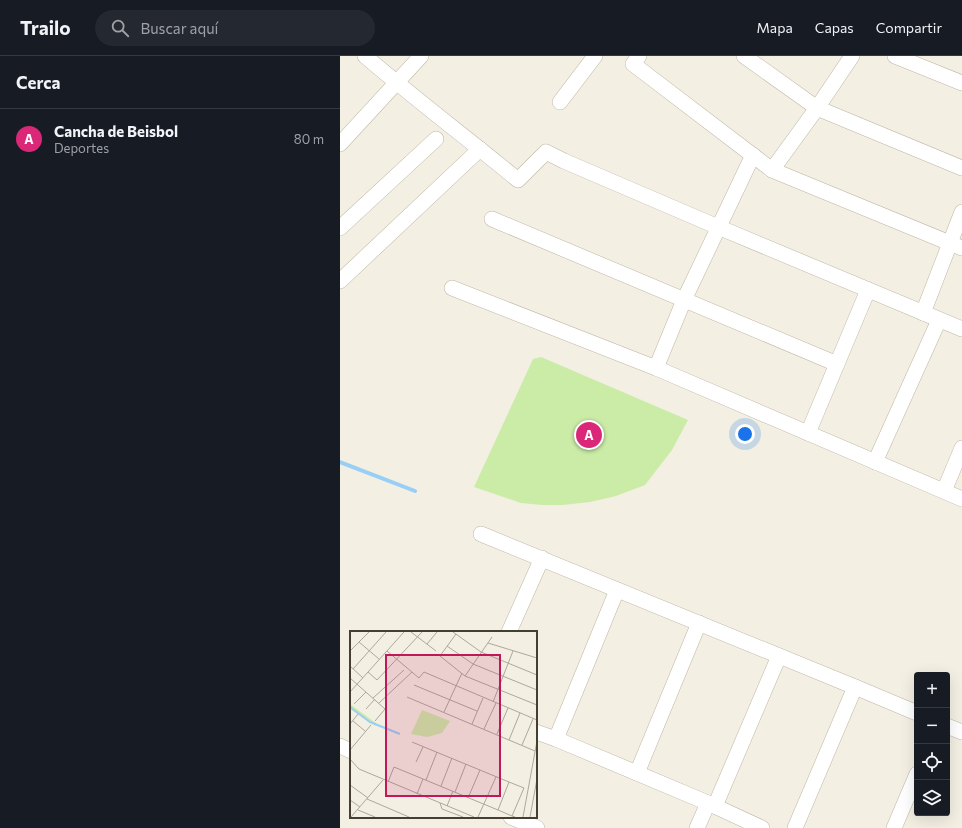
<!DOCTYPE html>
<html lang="es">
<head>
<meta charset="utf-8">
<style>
  :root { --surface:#171b24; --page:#242831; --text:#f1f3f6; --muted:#9ea1a6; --line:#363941; --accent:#db2777 }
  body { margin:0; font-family:Commissioner,sans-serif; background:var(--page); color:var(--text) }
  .controls { position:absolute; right:12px; bottom:12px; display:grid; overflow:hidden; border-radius:4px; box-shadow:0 4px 16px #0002 }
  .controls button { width:36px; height:36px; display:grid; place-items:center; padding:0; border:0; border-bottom:1px solid var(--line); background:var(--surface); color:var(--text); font:20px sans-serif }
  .you { position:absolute; left:405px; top:378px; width:14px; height:14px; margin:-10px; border:3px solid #fff; border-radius:50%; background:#1a73e8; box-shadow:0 0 0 6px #1a73e833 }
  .badge { display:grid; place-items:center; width:26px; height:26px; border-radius:50%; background:var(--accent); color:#fff; font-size:13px; font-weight:700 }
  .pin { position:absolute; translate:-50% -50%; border:2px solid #fff; box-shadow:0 1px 4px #0006 }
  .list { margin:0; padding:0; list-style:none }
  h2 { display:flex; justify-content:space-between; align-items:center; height:52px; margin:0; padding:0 16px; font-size:17px }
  h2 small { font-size:13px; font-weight:400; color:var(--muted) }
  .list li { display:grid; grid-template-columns:26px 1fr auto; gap:12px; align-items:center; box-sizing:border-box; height:60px; padding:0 16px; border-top:1px solid var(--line) }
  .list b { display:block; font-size:15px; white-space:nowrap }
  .list p { margin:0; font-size:13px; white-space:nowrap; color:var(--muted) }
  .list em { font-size:13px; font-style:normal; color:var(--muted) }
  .icon { flex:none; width:22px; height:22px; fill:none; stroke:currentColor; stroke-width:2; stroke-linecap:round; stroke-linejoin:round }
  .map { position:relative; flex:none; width:622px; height:772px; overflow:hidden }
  header { display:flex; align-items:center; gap:24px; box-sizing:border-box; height:56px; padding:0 20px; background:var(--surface); border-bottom:1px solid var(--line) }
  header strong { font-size:19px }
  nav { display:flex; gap:22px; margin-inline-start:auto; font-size:14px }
  .search { width:280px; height:36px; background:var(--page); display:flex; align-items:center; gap:10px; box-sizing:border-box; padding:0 14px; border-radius:22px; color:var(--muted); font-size:15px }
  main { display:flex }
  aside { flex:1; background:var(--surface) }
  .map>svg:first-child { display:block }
</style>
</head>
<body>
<header>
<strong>Trailo</strong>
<div class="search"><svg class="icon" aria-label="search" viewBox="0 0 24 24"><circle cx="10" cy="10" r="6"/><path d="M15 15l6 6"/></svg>Buscar aquí</div>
<nav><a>Mapa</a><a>Capas</a><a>Compartir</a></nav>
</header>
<main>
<aside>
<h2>Cerca<small></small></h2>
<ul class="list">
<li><span class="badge">A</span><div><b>Cancha de Beisbol</b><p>Deportes</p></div><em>80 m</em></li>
</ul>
</aside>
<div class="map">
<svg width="622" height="772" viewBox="0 0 622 772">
  <rect width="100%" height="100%" fill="#f3efe3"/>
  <path fill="#cbeca7" d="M 201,301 L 348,364 L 332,394 L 305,429 L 276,440 L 250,446 L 223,449 L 202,449 L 181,447 L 134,431 L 193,303 Z"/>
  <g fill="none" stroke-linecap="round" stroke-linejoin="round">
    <path stroke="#99cef6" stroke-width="4" d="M 0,406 L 75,435"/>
    <g stroke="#bfb7a5" stroke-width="16">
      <g id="street">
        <path d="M 25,0 C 75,43 127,82 178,124 L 206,96 L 224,105 L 378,171 L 622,273"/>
        <path d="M 299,0 L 293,8 L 432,114 L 622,192"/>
        <path d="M 404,0 L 477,52 L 622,112"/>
        <path d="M 555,0 L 622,27"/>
        <path d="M 220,46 L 255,0"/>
        <path d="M 0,88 L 81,0"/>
        <path d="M 432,114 L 477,52 L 512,0"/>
        <path d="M 152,163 L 497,308"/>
        <path d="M 0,172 L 96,83"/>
        <path d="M 0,225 L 140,93"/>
        <path d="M 112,232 L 316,312 L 622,443"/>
        <path d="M 583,257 L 622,156"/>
        <path d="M 316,312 L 344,244 L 413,99"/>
        <path d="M 468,377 L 528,234"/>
        <path d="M 535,406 L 599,264"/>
        <path d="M 604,435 L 622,392"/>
        <path d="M 141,478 L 515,631 L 577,657"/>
        <path d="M 169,576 L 202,502"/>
        <path d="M 607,670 L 622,676"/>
        <path d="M 196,676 L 216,683 L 368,747 L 422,772"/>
        <path d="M 216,683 L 277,534"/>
        <path d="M 0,690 L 11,695"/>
        <path d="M 297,717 L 359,567"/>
        <path d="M 375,750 L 439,600"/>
        <path d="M 171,761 L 197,772"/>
        <path d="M 357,772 L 368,747"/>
        <path d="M 455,772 L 515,631"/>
        <path d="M 554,772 L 577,718"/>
      </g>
    </g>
    <use href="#street" stroke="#fff" stroke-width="15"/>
  </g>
  <g transform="translate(10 575)">
    <rect width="187" height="187" fill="#f3efe3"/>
    <path d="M 0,73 L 26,92 L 26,95 L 0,78 ZM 72,79 L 100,90 L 92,102 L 77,106 L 61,103 Z" fill="#cbeca7"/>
    <path fill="none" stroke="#99cef6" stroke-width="2" d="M 0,76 L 20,91 L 50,103"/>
    <path fill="none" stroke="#ada89d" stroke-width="1" d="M 61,1 L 86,20M 103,1 L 131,21 L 187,44M 106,3 L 90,25 L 115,45 L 187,74M 9,11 L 29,28M 138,12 L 187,27M 77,13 L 87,1M 97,15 L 123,33 L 187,59M 0,20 L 19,1M 37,20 L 69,47 L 74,41 L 187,89M 0,35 L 13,47M 3,38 L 36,1M 18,41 L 27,49 L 72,1M 115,45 L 142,6M 0,47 L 35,78 L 25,90M 64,54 L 127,80M 0,61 L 54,1M 57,66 L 185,120M 23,67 L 54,39M 143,71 L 163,20M 29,72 L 62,41M 4,73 L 16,61M 16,78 L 25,68M 94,81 L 112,42M 3,90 L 15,100M 0,93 L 8,83M 122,93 L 133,67M 134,98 L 146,72M 147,103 L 158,77M 159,109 L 170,82M 172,114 L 183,88M 0,119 L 21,94M 0,128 L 9,138 L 124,186M 66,131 L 73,116M 76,149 L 87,121M 38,151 L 44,136 L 148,179 L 159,151 L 62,111M 159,151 L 174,157 L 162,185 L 165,186M 0,154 L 18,167M 91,155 L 102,127M 105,161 L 116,133M 67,163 L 73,148M 118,167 L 130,139M 17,168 L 59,186M 0,169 L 10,176M 90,172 L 92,178 L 113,186M 97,175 L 103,160M 8,179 L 25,186M 148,179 L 162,185M 1,186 L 33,149M 128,186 L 146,146M 173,186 L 187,110M 180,186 L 187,148"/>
    <path fill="#c2185b" fill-opacity="0.15" stroke="#c2185b" stroke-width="2" d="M 36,24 L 150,24 L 150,165 L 36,165 Z"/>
    <rect width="187" height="187" fill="none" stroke="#453e33" stroke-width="2"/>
  </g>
</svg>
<div class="controls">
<button>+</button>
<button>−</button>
<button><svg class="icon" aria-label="locate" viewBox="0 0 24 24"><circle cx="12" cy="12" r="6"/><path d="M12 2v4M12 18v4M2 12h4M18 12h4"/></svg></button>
<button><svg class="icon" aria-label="layers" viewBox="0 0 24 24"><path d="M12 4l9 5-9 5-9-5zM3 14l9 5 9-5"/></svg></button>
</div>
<div class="you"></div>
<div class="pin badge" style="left:249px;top:379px">A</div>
</div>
</main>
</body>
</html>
